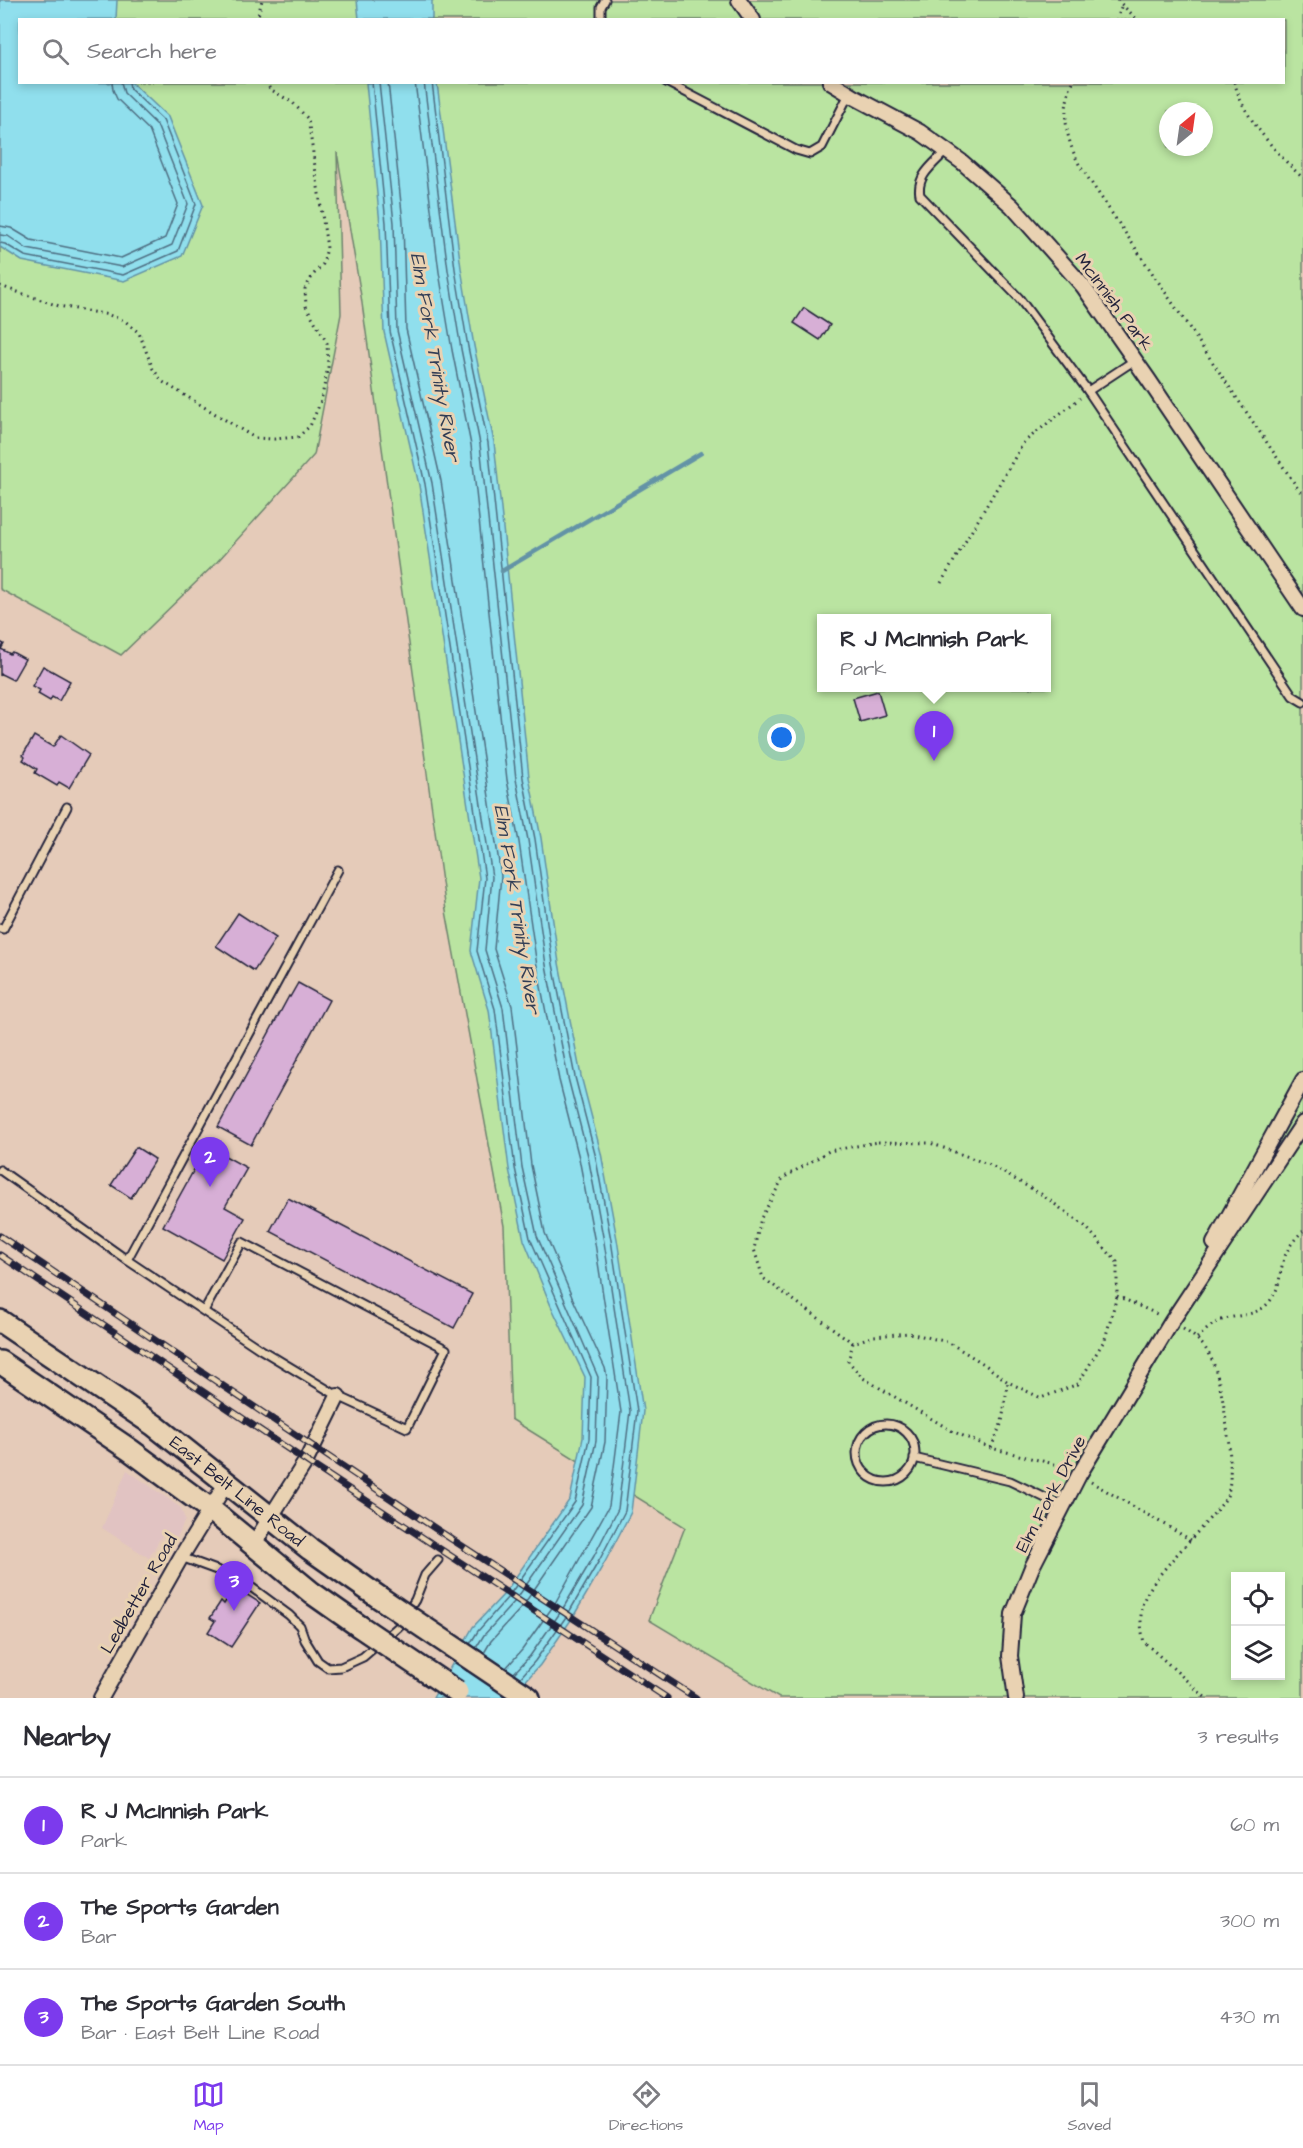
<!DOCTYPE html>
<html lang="en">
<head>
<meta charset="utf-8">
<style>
  :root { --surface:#fff; --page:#f2f2f3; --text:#2b2b33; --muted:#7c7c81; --line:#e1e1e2; --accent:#7c3aed }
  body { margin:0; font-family:"Architects Daughter",sans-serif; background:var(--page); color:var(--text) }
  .controls { position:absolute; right:18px; bottom:18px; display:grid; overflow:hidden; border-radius:0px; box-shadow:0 3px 9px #0003 }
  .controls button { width:54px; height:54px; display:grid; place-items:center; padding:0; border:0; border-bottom:2px solid var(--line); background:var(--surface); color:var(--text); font:30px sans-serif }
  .compass { position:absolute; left:1159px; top:102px; width:54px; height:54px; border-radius:50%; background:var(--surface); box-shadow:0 3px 9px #0003; rotate:29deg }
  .you { position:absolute; left:782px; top:738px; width:21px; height:21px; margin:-15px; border:4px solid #fff; border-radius:50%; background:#1a73e8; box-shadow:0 0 0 9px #1a73e833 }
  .badge { display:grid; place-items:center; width:39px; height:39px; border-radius:50%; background:var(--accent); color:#fff; font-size:20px; font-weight:700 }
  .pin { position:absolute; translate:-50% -50px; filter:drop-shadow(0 2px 3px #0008) }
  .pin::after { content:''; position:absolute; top:32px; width:21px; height:18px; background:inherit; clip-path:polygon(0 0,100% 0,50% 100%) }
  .popup { position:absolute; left:817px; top:614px; width:234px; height:78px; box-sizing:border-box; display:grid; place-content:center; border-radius:0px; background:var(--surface); filter:drop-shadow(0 2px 4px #0005); font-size:20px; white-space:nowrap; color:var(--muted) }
  .popup b { font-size:22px; color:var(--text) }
  .popup::after { content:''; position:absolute; left:50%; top:100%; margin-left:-12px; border:12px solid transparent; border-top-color:var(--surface) }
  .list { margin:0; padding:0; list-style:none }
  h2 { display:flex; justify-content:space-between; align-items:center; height:78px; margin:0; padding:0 24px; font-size:26px }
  h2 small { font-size:20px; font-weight:400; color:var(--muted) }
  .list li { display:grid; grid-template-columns:39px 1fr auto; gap:18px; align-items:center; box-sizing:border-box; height:96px; padding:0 24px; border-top:2px solid var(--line) }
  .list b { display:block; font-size:22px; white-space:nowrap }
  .list p { margin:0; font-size:20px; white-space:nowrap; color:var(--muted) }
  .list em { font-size:20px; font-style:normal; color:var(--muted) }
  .icon { flex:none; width:33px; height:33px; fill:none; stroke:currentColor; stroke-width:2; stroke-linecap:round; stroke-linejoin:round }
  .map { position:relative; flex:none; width:1303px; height:1698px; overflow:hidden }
  .search { position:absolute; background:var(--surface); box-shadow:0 3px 9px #0003; left:18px; right:18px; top:18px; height:66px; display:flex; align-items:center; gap:15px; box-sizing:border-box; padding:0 21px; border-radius:0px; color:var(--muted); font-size:22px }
  .sheet { height:366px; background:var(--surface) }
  nav { display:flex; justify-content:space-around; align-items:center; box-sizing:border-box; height:84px; border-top:2px solid var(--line); background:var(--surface); font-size:16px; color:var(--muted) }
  nav a { display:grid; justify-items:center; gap:3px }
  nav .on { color:var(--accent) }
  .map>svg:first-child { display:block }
</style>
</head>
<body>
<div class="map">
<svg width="1303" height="1698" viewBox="0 0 1303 1698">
  <rect width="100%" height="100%" fill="#e5cbb9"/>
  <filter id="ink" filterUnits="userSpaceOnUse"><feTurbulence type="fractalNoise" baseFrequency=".0167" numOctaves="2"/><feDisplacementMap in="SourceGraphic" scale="12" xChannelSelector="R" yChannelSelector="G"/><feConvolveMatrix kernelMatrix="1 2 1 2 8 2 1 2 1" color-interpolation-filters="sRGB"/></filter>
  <g filter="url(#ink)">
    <path fill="#e1c3c2" d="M 127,1470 L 181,1508 L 185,1520 L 175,1542 L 162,1535 L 149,1558 L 102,1528 Z"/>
    <path fill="#bae4a1" stroke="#6e836e" stroke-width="1.5" fill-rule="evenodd" d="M 0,0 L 1303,0 L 1303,1698 L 779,1698 L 649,1620 L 685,1527 L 511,1419 L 504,1226 L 446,911 L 361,296 L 337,152 L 341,314 L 314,455 L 217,562 L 121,655 L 0,589 ZM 20,20 L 1284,20 L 1284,82 L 20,82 ZM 1168,111 L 1204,111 L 1204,147 L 1168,147 ZM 822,618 L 1046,618 L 1046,688 L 822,688 ZM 1236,1576 L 1280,1576 L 1280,1676 L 1236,1676 Z"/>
    <g fill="#90dfed" stroke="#6493a6" stroke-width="1.5">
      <path d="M 0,0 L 117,0 L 116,19 L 20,20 L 20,82 L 132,83 L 168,117 L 203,205 L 182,256 L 124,281 L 22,261 L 0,247 Z"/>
      <path d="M 357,0 L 432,0 L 432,19 L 359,19 Z"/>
      <path d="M 366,83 L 437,83 L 461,268 L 474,346 L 494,442 L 529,777 L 541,838 L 559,963 L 581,1076 L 601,1153 L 617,1239 L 643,1411 L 631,1512 L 605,1562 L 573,1617 L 540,1665 L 510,1698 L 433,1698 L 473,1627 L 504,1594 L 570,1499 L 583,1438 L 585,1377 L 551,1306 L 524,1240 L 509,1169 L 489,1010 L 471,951 L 479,878 L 419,485 L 384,332 L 380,224 Z"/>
    </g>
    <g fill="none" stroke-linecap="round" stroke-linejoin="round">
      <g stroke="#4e6e82" stroke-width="1.5">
        <path d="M 372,82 L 386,223 L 390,331 L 425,484 L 485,878 L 477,951 L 495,1009 L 515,1168 L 530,1238 L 591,1377 L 589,1439 L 575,1502 L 508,1597 L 478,1631 L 470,1644"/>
        <path d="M 379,82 L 394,223 L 397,330 L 432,483 L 492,877 L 485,950 L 503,1008 L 522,1167 L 537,1236 L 598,1377 L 596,1441 L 582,1505 L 515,1601 L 484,1635 L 476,1648"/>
        <path d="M 388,82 L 403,222 L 406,329 L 441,481 L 501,876 L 494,949 L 512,1006 L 531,1165 L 545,1233 L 572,1297 L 605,1368 L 607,1377 L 605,1442 L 591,1507 L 522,1607 L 491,1641 L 484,1653"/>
        <path d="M 415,82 L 439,272 L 452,350 L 471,445 L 507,780 L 519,842 L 537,966 L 559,1080 L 579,1158 L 595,1243 L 621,1412 L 609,1506 L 554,1605 L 522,1650 L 506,1668"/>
        <path d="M 424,82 L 448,270 L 461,349 L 480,444 L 516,779 L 528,840 L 546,965 L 568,1078 L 588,1156 L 604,1242 L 630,1411 L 618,1509 L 594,1556 L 562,1610 L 530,1656 L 514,1673"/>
        <path d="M 432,82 L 455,269 L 468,347 L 488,443 L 523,778 L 535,839 L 553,964 L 575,1077 L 595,1154 L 611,1240 L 637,1411 L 625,1511 L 600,1559 L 568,1614 L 535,1661 L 520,1678"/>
        <path d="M 0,226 L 11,228 L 31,240 L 121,258 L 165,238 L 178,204 L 149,130 L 117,99 L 113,90 L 112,82"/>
        <path d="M 0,235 L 8,236 L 27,249 L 122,267 L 172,245 L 188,204 L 157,125 L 124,93 L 121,82"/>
        <path d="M 0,243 L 5,244 L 25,256 L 123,275 L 178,251 L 196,204 L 163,120 L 130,89 L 129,82"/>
      </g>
      <path stroke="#6493a6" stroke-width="4.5" d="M 502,571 L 701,453"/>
    </g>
    <g fill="#d7afd6" stroke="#22223b" stroke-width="1.5">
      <path d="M 804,308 L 830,325 L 820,340 L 794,323 Z"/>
      <path d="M 0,642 L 4,644 L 1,649 L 10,654 L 12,652 L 25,659 L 13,680 L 1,674 L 0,676 Z"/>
      <path d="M 43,666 L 70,681 L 59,701 L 52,697 L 50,701 L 38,694 L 40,690 L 32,686 Z"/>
      <path d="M 878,691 L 885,715 L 860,722 L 853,698 Z"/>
      <path d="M 61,735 L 89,755 L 69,788 L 59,782 L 57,786 L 35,773 L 37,769 L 23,760 L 25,757 L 23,755 L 34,736 L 53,747 Z"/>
      <path d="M 238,913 L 276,938 L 254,971 L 216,946 Z"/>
      <path d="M 298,983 L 329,1000 L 251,1145 L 218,1127 L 289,996 L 290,997 Z"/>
      <path d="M 207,1146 L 247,1168 L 225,1207 L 245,1218 L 222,1259 L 163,1226 Z"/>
      <path d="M 136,1147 L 155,1159 L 131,1198 L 111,1185 Z"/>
      <path d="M 288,1198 L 472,1294 L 454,1328 L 270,1231 Z"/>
      <path d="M 235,1587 L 260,1603 L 231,1647 L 208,1632 L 215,1621 L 210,1618 L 221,1601 L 224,1604 Z"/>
    </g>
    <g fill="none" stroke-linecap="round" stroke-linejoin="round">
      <g stroke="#22223b" stroke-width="11">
        <g id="lane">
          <path d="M 601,20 L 601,7 L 605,0"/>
          <path d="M 666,82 L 796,150 L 810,154 L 822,147 L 849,94"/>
          <path d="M 946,151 C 934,164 916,176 920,195 L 1019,298 L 1088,391 L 1135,360"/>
          <path d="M 1088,391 L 1293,696 L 1303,702"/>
          <path d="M 0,928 L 3,929 L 67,807"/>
          <path d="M 0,1170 L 127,1260"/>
          <path d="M 204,1311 L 242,1242 L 446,1349 L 407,1428 L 338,1396 L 260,1349 L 127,1260 L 338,870"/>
          <circle cx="886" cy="1453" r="29"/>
          <path d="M 914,1458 L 1010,1481 L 1064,1507"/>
          <path d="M 181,1557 L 230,1575 L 247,1584 L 289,1615 L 300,1626 L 305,1640 L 318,1661 L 328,1668 L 341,1667 L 363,1657 L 398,1627 L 415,1600 L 425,1575 L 438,1560"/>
        </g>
      </g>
      <g stroke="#22223b" stroke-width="18">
        <g id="street">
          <path d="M 739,0 L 753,20"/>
          <path d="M 830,82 L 856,98 L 920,132 L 962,162 L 1012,206 L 1083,286 L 1148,379 L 1303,609"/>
          <path d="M 1214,1243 L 1303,1080"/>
          <path d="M 253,1545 L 306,1461 L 338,1396"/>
          <path d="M 101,1698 L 181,1557 L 227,1482"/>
          <path d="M 1016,1698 L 1010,1656 L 1013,1614 L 1032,1567 L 1079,1475 L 1172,1321 L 1303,1123"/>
        </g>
      </g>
      <g stroke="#22223b" stroke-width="26">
        <g id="primary">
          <path id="s1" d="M 0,1321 L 154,1425 L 310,1549 L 380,1598"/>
          <path d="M 0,1362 L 130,1450 L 210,1509 L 312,1593 L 359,1626"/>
          <path d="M 474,1661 L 529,1698"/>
        </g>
      </g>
      <g stroke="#22223b" stroke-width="3" stroke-dasharray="1.5 4.5" stroke-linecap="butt">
        <path d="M 1117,0 L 1138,20"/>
        <path d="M 257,20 L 262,0"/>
        <path d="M 1117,20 L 1121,7"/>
        <path d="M 1073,82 C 1060,111 1066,140 1080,166 L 1303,496"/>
        <path d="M 1234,82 C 1237,90 1239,98 1243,105 C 1256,130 1282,159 1303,178"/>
        <path d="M 0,286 L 59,306 L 109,315 L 125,321 L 139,333 L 153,369 L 163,382 L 255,438 L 274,439 L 298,437 L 310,426 L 321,401 L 328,367 L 327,343 L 306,306 L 305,289 L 313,275 L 323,264 L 327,248 L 308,119 L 293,103 L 270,89 L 266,82"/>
        <path d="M 941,583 L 1024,442 L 1080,398"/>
        <path d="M 878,1142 L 930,1143 L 988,1164 L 1041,1194 L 1086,1227 L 1117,1262 L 1117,1296 L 1105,1339 L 1078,1384 L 1041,1398 L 1008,1382 L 984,1364 L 948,1342 L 909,1333 L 874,1336 L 853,1343 L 763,1278 L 754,1249 L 761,1218 L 783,1178 L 829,1151 Z"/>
        <path d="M 1117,1296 L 1159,1315"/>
        <path d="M 1183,1329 C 1195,1336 1205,1345 1211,1358 C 1222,1378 1238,1479 1226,1498 C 1209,1524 1147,1579 1142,1606 C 1140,1617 1141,1631 1144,1642 L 1206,1698"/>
        <path d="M 1197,1338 C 1203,1333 1209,1327 1215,1323 C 1233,1313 1256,1319 1270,1301 C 1279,1290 1279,1279 1282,1266 C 1285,1252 1292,1241 1303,1231"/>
        <path d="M 853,1343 L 848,1361 L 863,1378 L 952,1431 L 991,1448 L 1058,1465 L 1067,1469"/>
        <path d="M 991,1448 L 1002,1422 L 1008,1382"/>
        <path d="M 1091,1482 L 1191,1540"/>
      </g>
      <use href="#lane" stroke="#e9d2b2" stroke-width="7"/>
      <use href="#street" stroke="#e9d2b2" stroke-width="14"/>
      <use href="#primary" stroke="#e9d2b2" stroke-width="21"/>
      <g stroke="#22223b" stroke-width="7">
        <g id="rail">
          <path d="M 0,1236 L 436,1529 L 696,1698"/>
          <path d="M 0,1255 L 306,1461 L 667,1698"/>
        </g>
      </g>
      <use href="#rail" stroke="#e9d2b2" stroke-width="4.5" stroke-dasharray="14" stroke-linecap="butt"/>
      <g stroke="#22223b" stroke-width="26" stroke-linecap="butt">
        <g id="primary-bridge">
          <path d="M 380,1598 L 474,1661"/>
          <path d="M 359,1626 L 457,1692"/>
        </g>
      </g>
      <use href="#primary-bridge" stroke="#e9d2b2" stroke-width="21"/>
    </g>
  </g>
  <g text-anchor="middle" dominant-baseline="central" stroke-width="6" stroke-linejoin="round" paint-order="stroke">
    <g font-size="18" fill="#22223b" stroke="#e9d2b2">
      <text transform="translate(1114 302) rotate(53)">McInnish Park</text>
      <text stroke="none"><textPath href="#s1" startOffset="292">East Belt Line Road</textPath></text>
      <text transform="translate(1051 1494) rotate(-62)">Elm Fork Drive</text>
      <text transform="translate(139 1594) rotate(-60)">Ledbetter Road</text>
    </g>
    <g font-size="20" font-style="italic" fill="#323e56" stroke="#e9d2b2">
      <text transform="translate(435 357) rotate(80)">Elm Fork Trinity River</text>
      <text transform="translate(517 909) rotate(81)">Elm Fork Trinity River</text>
    </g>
  </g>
</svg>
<div class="controls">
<button><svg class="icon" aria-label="locate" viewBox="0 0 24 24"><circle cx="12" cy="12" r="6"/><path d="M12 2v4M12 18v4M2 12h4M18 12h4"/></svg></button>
<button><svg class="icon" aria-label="layers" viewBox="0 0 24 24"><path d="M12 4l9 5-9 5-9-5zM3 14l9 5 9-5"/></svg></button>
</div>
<svg class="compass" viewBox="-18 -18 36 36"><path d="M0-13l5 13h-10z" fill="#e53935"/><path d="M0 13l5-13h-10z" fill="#7c7c81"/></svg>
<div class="you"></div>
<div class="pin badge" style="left:934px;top:761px">1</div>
<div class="popup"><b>R J McInnish Park</b>Park</div>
<div class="pin badge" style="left:210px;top:1187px">2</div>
<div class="pin badge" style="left:234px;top:1611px">3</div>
<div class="search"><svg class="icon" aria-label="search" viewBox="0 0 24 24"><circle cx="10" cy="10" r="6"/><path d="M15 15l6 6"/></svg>Search here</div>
</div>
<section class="sheet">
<h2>Nearby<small>3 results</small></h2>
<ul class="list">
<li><span class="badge">1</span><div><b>R J McInnish Park</b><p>Park</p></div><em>60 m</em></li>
<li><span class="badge">2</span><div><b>The Sports Garden</b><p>Bar</p></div><em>300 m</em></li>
<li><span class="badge">3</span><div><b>The Sports Garden South</b><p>Bar · East Belt Line Road</p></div><em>430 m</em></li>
</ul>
</section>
<nav>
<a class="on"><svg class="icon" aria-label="map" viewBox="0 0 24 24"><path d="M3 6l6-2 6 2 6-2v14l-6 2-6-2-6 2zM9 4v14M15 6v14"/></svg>Map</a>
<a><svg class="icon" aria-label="directions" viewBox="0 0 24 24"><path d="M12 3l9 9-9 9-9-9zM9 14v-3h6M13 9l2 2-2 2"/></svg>Directions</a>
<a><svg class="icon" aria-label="saved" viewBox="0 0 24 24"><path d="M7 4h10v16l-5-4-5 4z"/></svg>Saved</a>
</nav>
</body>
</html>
